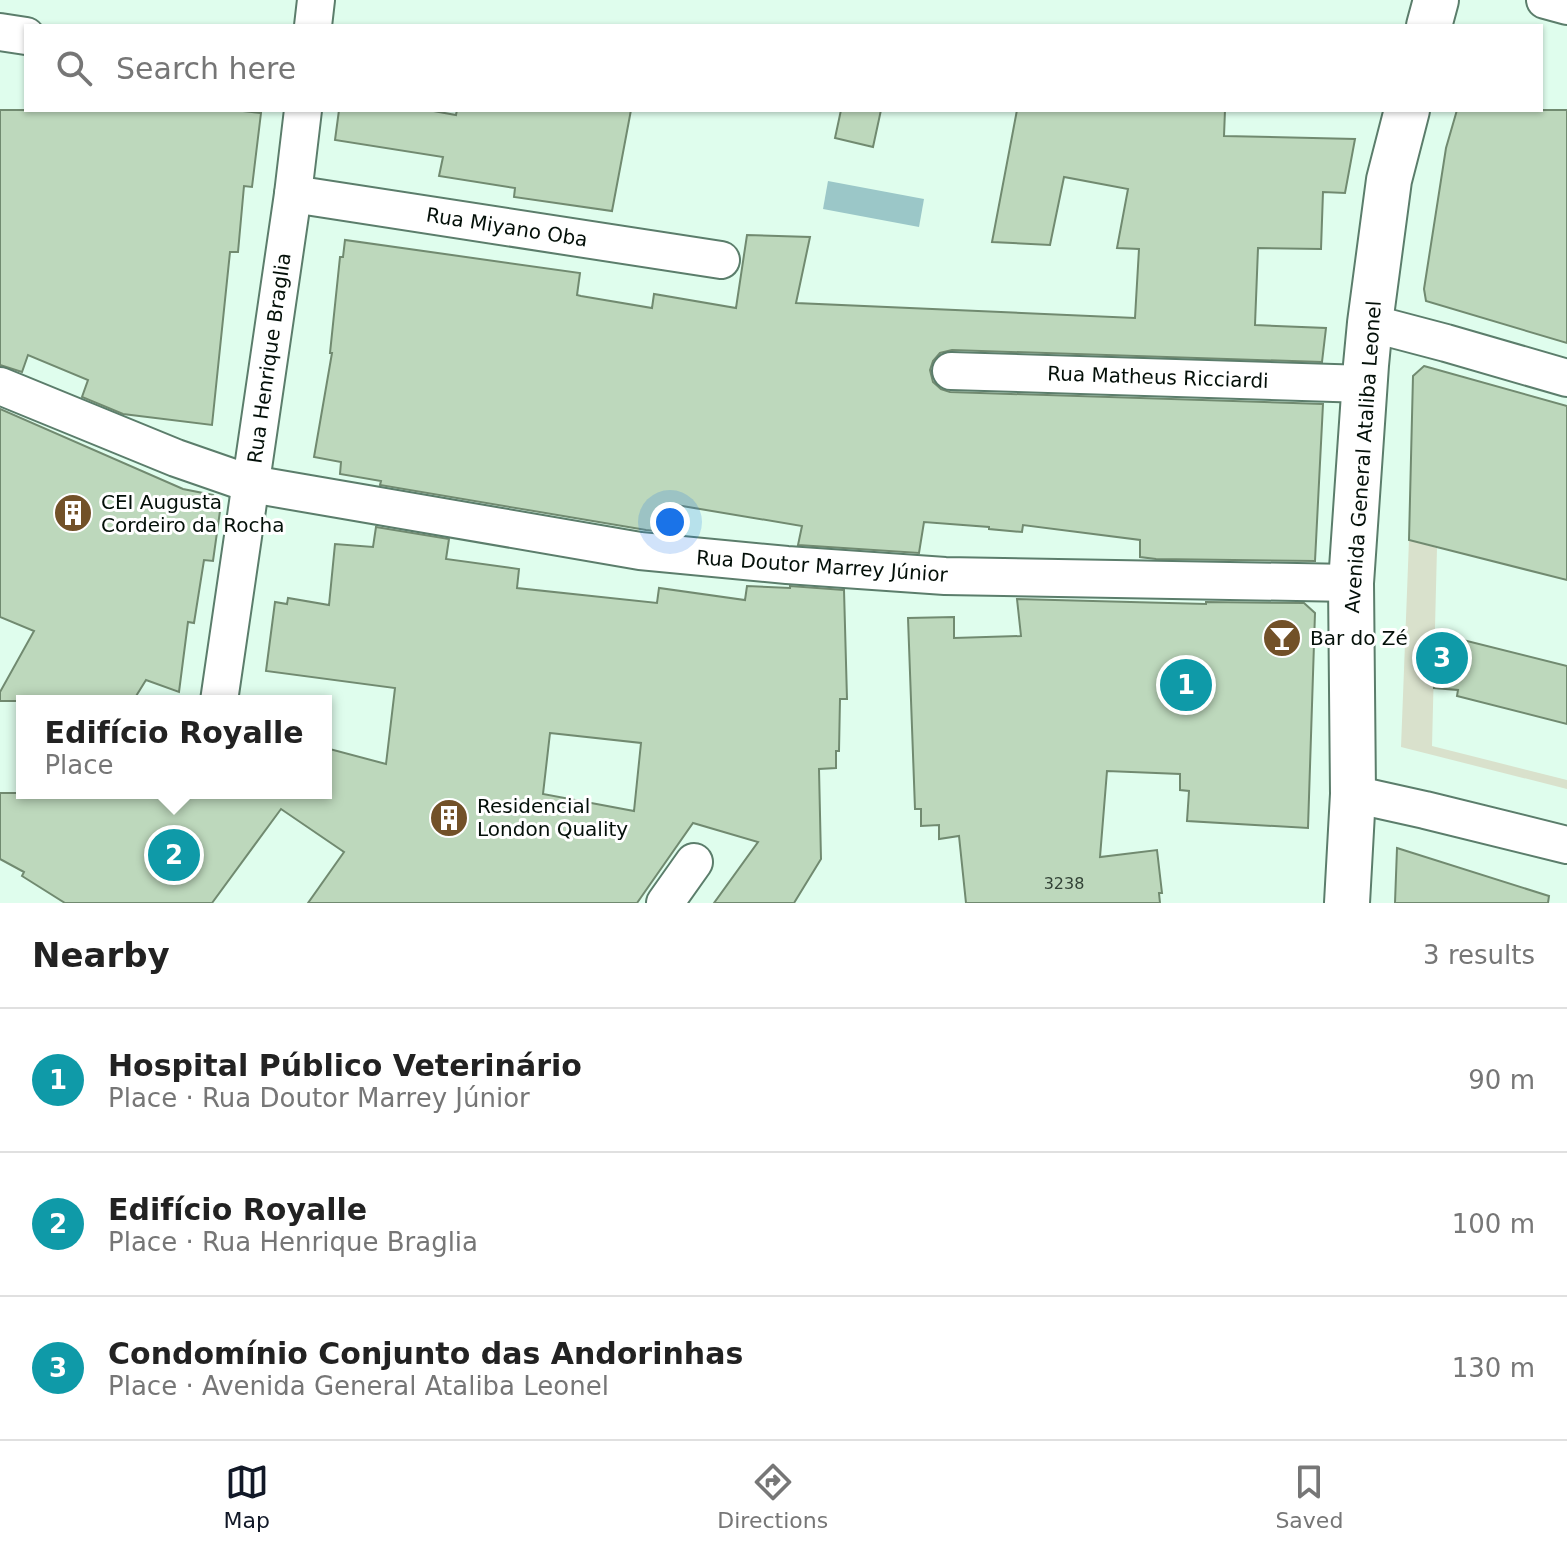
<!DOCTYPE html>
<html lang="en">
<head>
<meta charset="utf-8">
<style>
  :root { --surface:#fff; --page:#f2f2f2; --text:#222; --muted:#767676; --line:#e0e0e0; --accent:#111827 }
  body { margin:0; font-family:"DejaVu Sans",sans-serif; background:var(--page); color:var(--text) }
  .you { position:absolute; left:670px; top:522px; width:28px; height:28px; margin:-20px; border:6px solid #fff; border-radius:50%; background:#1a73e8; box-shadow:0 0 0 12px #1a73e833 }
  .badge { display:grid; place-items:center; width:52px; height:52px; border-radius:50%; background:var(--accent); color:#fff; font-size:26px; font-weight:700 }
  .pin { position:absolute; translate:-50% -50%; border:4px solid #fff; box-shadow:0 2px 8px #0006 }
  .popup { position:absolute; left:16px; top:695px; width:316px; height:104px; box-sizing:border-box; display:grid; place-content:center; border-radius:0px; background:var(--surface); filter:drop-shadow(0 2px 6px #0005); font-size:26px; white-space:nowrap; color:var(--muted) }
  .popup b { font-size:30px; color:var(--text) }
  .popup::after { content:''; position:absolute; left:50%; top:100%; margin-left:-16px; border:16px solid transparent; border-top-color:var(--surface) }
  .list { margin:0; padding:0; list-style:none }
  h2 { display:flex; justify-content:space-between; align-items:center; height:104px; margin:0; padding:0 32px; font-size:34px }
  h2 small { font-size:26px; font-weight:400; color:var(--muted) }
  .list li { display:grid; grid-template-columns:52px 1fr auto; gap:24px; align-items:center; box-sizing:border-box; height:144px; padding:0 32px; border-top:2px solid var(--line) }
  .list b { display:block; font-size:30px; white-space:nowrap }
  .list p { margin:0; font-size:26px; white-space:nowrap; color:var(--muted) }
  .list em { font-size:26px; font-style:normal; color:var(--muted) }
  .icon { flex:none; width:44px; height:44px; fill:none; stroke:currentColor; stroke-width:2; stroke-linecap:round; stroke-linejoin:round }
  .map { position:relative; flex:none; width:1567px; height:903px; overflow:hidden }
  .search { position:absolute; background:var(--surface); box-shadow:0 2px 6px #0004; left:24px; right:24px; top:24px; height:88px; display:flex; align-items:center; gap:20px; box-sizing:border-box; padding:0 28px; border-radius:0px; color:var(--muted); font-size:30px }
  .sheet { height:536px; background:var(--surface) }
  nav { display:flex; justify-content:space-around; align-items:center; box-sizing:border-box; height:112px; border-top:2px solid var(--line); background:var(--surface); font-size:22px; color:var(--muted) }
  nav a { display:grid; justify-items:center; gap:4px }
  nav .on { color:var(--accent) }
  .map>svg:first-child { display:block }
</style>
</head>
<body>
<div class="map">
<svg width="1567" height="903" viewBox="0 0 1567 903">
  <rect width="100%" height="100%" fill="#dffded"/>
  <path fill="#d9e1cc" d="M 1409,540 L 1437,548 L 1432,746 L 1567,780 L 1567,789 L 1401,747 Z"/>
  <path fill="#9bc7c8" d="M 828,181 L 924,199 L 919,227 L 823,209 Z"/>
  <g fill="#bdd8bc" stroke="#718a70" stroke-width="2" fill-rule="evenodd">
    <path d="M 0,110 L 234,110 L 261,113 L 252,187 L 244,186 L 238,252 L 230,252 L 212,425 L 123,414 L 82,397 L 88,380 L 28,355 L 22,372 L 0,365 Z"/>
    <path d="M 339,110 L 428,110 L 456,115 L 457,110 L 631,110 L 612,211 L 514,197 L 515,188 L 439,176 L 443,157 L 335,140 Z"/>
    <path d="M 841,110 L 881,110 L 873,147 L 835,138 Z"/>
    <path d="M 1017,110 L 1225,110 L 1224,136 L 1355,139 L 1345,193 L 1323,192 L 1321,249 L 1258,248 L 1255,325 L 1326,328 L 1322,362 L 952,350 L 940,353 L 933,361 L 930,370 L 933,382 L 941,389 L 950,392 L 1323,404 L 1315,561 L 1156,559 L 1140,557 L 1140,540 L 1023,525 L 1022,532 L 989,529 L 989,527 L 924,522 L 919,553 L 798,545 L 802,526 L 670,504 L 665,532 L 646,530 L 380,485 L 381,481 L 340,474 L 341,462 L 314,457 L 332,353 L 330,353 L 340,257 L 343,257 L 345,240 L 580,273 L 577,295 L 581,296 L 652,308 L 654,294 L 736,308 L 747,235 L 810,237 L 796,303 L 1135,318 L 1139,249 L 1117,248 L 1128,189 L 1064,177 L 1050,245 L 992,242 Z"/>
    <path d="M 1457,110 L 1567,110 L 1567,343 L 1426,301 L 1424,289 L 1429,257 L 1446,148 Z"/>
    <path d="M 1424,366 L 1567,406 L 1567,580 L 1409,540 L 1413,376 Z"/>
    <path d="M 0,409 L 183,489 L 213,495 L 221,504 L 213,561 L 204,560 L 194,623 L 188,622 L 179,692 L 146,680 L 133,701 L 0,701 L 0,692 L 34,631 L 0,617 Z"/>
    <path d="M 376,527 L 449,539 L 446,559 L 519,569 L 517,588 L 657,603 L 659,588 L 745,600 L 747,586 L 790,588 L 790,586 L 844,590 L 847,699 L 840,699 L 839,751 L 836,751 L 836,768 L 819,769 L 821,859 L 794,903 L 714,903 L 758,842 L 693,823 L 637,903 L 308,903 L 344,852 L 281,809 L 212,903 L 65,903 L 22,876 L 24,872 L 0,859 L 0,793 L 326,793 L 326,748 L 386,764 L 395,688 L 266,671 L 275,602 L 287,604 L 288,598 L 329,605 L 335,544 L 373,547 ZM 550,733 L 641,743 L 634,811 L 543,794 Z"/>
    <path d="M 1017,599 L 1206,604 L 1206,602 L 1304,603 L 1315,613 L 1308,828 L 1187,821 L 1189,791 L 1180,790 L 1180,774 L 1107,771 L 1100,857 L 1157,850 L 1162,893 L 1159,893 L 1160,903 L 966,903 L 959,836 L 939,839 L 939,825 L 921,826 L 921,809 L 915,809 L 908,618 L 954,617 L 954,638 L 1021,636 Z"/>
    <path d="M 1435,633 L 1567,666 L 1567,724 L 1457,696 L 1458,690 L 1434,688 Z"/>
    <path d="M 1397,848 L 1549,896 L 1548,903 L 1395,903 Z"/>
  </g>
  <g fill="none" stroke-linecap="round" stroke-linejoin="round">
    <g stroke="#5b7d6b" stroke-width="40">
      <g id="minor">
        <path d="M 1545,0 L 1567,6"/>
        <path d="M 313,26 L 316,0"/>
        <path d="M 0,32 L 26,36"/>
        <path d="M 293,194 L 721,260"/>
        <path d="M 1370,323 L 1446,343 L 1567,378"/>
        <path d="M 951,371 L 1366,384"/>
        <path d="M 0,386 L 176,458 L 251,484 L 640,551 L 787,565 L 945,576 L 1351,583"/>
        <path d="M 219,701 L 293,194 L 303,110"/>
        <path d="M 1353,794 L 1425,810 L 1567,845"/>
        <path d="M 665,903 L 694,862"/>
      </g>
    </g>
    <g stroke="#5b7d6b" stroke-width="48">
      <g id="secondary">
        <path d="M 1429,26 L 1436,0"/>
        <path d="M 1347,903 L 1353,794 L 1351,583 L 1366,365 L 1370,323 L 1389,180 L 1407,110"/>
      </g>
    </g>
    <use href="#minor" stroke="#fff" stroke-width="36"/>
    <use href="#secondary" stroke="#fff" stroke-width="44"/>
  </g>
  <defs>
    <g id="building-disc" transform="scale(2)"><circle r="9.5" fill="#725128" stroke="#fff"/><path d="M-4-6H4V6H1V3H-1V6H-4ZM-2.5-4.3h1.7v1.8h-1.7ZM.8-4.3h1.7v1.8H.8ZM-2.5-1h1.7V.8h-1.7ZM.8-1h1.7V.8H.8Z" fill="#fff"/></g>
    <g id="bar-disc" transform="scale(2)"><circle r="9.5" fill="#725128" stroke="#fff"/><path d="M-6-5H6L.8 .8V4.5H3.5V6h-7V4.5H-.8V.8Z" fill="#fff"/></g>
  </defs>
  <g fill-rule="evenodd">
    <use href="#building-disc" x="73" y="513"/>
    <use href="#bar-disc" x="1282" y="638"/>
    <use href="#building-disc" x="449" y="818"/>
  </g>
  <g text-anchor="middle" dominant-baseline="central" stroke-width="6" stroke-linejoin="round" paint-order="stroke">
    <g font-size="16" fill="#324236">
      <text x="1064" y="883">3238</text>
    </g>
    <g font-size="20" fill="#041009" stroke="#fff">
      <text transform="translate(507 227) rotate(9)">Rua Miyano Oba</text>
      <text transform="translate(269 358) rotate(-82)">Rua Henrique Braglia</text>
      <text transform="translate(1158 377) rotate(2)">Rua Matheus Ricciardi</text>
      <text transform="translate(1363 457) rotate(-86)">Avenida General Ataliba Leonel</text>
      <text transform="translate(822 566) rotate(4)">Rua Doutor Marrey Júnior</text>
    </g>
    <g font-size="20" fill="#041009" stroke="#fff" text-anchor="start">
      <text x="101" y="502">CEI Augusta<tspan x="101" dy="23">Cordeiro da Rocha</tspan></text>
      <text x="1310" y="638">Bar do Zé</text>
      <text x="477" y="806">Residencial<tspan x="477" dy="23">London Quality</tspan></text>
    </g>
  </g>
</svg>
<div class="you"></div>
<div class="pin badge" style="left:1186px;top:685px;background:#0f9aa8">1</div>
<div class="pin badge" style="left:174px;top:855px;background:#0f9aa8">2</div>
<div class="popup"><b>Edifício Royalle</b>Place</div>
<div class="pin badge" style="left:1442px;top:658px;background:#0f9aa8">3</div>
<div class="search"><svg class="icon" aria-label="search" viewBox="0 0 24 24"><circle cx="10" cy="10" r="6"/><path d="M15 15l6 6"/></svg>Search here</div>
</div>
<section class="sheet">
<h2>Nearby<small>3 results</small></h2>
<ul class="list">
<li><span class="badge" style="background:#0f9aa8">1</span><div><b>Hospital Público Veterinário</b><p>Place · Rua Doutor Marrey Júnior</p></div><em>90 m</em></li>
<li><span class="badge" style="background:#0f9aa8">2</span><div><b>Edifício Royalle</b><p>Place · Rua Henrique Braglia</p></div><em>100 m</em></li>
<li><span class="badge" style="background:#0f9aa8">3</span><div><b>Condomínio Conjunto das Andorinhas</b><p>Place · Avenida General Ataliba Leonel</p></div><em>130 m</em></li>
</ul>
</section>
<nav>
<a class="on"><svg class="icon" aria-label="map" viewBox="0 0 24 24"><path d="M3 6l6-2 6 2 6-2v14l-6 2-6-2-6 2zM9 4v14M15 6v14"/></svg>Map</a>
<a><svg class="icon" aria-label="directions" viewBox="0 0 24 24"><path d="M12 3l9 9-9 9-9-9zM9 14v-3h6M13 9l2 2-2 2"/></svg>Directions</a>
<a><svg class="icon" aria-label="saved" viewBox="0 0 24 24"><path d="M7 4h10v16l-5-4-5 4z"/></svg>Saved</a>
</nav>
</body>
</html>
